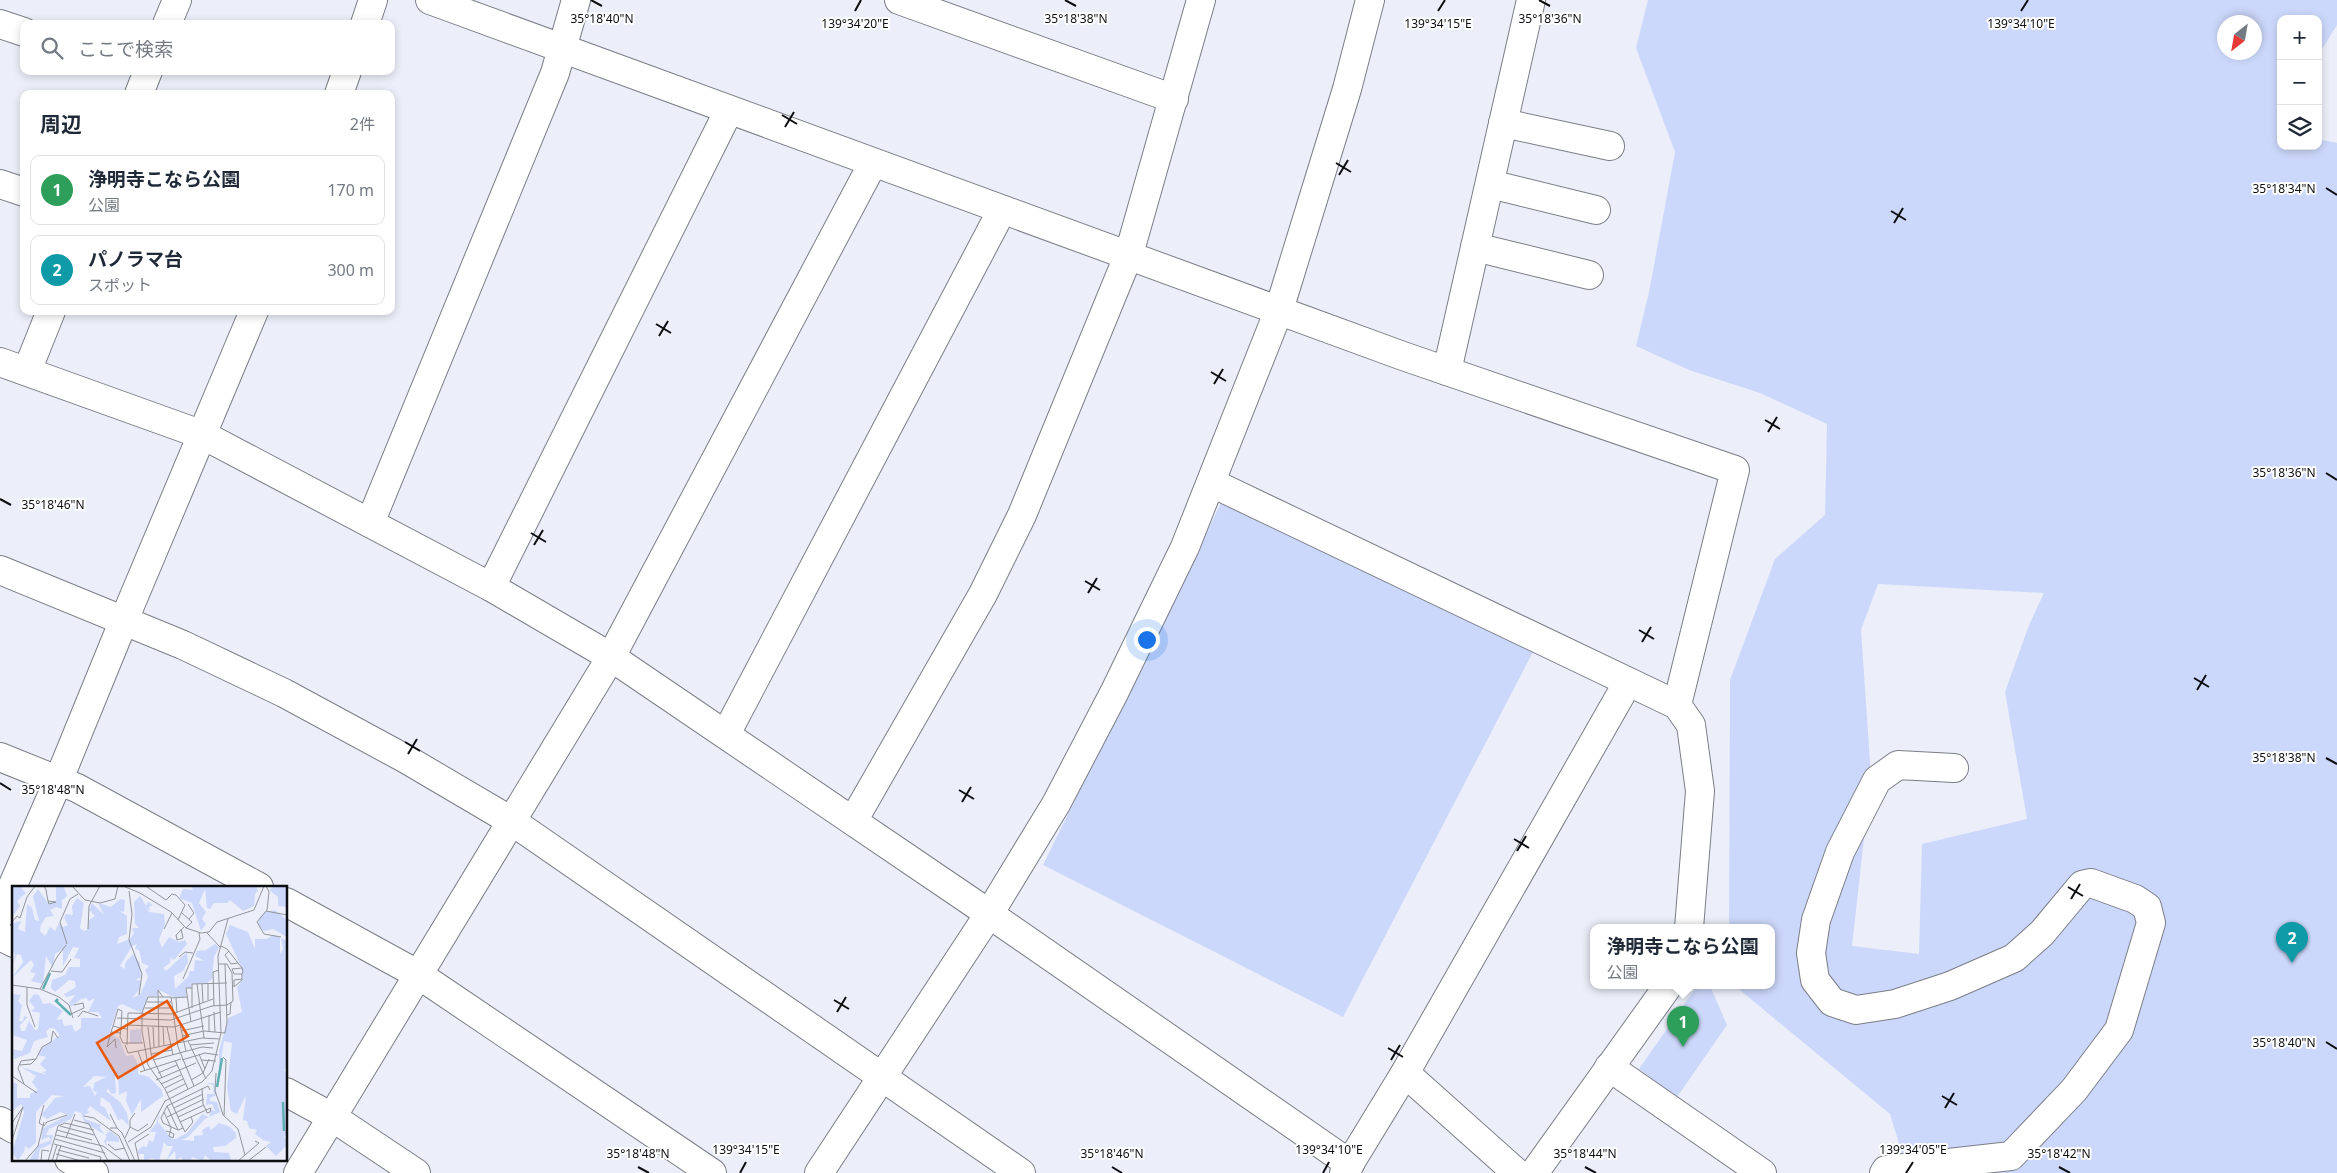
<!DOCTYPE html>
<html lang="ja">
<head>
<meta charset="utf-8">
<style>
  :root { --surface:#fff; --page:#f2f2f3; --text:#1f2937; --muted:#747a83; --line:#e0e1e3; --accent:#0b8043 }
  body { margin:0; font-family:"Noto Sans","Noto Sans JP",sans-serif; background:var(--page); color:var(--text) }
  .controls { position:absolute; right:15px; top:15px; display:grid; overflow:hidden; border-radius:10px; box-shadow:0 2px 8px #0003 }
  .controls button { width:45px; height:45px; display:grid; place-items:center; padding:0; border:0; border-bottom:1px solid var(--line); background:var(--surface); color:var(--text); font:25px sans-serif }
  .compass { position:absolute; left:2217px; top:15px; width:45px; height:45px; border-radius:50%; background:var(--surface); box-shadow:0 2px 8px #0003; rotate:211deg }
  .you { position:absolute; left:1146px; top:639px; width:18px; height:18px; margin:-12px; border:4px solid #fff; border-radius:50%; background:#1a73e8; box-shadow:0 0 0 8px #1a73e833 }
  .badge { display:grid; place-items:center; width:32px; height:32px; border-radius:50%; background:var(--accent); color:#fff; font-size:16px; font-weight:700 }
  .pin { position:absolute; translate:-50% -41px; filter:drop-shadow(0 1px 2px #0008) }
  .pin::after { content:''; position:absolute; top:26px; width:18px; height:15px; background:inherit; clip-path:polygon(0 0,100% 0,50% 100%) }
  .popup { position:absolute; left:1590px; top:924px; width:185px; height:65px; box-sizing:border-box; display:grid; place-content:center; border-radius:10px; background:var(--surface); filter:drop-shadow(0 1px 4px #0005); font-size:16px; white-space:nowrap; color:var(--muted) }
  .popup b { font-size:19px; color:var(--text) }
  .popup::after { content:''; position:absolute; left:50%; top:100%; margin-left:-10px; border:10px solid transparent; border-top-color:var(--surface) }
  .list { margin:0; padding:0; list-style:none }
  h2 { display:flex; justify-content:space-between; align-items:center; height:65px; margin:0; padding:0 20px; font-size:21px }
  h2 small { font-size:16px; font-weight:400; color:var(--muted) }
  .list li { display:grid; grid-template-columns:32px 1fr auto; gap:15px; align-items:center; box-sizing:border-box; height:70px; margin:0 10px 10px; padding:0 10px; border:1px solid var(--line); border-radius:10px }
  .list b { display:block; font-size:19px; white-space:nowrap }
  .list p { margin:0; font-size:16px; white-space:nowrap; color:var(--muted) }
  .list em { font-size:16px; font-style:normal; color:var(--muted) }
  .icon { flex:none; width:28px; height:28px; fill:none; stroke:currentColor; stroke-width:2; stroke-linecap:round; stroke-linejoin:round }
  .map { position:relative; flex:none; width:2337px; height:1173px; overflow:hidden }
  .search { position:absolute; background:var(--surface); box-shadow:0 2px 8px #0003; left:20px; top:20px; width:375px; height:55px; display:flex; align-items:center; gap:12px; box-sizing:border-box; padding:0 18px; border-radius:10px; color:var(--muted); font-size:19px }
  .panel { position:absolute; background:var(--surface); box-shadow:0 2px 8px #0003; left:20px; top:90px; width:375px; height:225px; border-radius:10px }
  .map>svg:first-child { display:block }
</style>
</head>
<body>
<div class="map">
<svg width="2337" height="1173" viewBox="0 0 2337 1173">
  <rect width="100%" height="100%" fill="#eceff9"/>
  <g fill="#ccd8fb" fill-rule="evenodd">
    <path d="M 1648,0 L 2337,0 L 2337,25 L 2318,56 L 2318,19 L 2281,19 L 2281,146 L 2318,146 L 2318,139 L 2337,143 L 2337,1173 L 1908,1173 L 1890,1114 L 1735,986 L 1772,986 L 1772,928 L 1729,928 L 1730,680 L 1775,559 L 1825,515 L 1827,424 L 1760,393 L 1689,370 L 1636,346 L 1649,292 L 1675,152 L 1636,48 ZM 2224,22 L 2254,22 L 2254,52 L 2224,52 ZM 1878,584 L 2044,593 L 2029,625 L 2005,692 L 2027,819 L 1922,844 L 1919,954 L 1852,946 L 1871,776 L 1861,630 Z"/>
    <path d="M 1221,503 L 1534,650 L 1343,1017 L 1043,865 Z"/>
    <path d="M 1697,986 L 1710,986 L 1727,1025 L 1677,1097 L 1639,1069 Z"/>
  </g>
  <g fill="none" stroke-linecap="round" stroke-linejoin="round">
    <g stroke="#7b7e87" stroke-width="30">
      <g id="minor">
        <path d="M 430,0 L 1403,356 L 1735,470 L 1677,705"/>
        <path d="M 899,0 L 1174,99"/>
        <path d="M 0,24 L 24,32"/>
        <path d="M 167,24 L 177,0"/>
        <path d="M 139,94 L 148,71"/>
        <path d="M 1503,123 L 1610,146"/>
        <path d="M 0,184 L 24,192"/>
        <path d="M 1490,184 L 1596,210"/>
        <path d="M 1475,247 L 1589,275"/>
        <path d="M 0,362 L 203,435 L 491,587 L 611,657 L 969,900 L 1350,1164"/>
        <path d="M 27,371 L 51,311"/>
        <path d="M 1447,371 L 1531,0"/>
        <path d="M 1212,483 L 1677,705 L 1691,725 L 1700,791 L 1689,928"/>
        <path d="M 370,523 L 555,73 L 576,0"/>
        <path d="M 491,587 L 729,110"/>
        <path d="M 726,734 L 1002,210"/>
        <path d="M 0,757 L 77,788 L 259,887"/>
        <path d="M 853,821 L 983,594 L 1022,515 L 1129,254 L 1201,0"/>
        <path d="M 286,902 L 419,975 L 712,1173"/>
        <path d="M 0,915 L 59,779 L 124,620"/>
        <path d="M 0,936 L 14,943"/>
        <path d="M 1609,1067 L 1762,1173"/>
        <path d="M 1405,1073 L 1517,1173"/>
        <path d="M 286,1092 L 332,1117 L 416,1173"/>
        <path d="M 0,1121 L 14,1129"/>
        <path d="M 69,1159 L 94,1173"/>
        <path d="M 298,1173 L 611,657 L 873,163"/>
        <path d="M 819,1173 L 989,914 L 1056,804 L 1114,693 L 1185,547 L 1279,310 L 1347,89 L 1370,0"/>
        <path d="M 1344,1173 L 1405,1073 L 1628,682"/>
        <path d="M 1534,1173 L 1668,986"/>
        <path d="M 1884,1173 L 1886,1170 L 2011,1156 L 2074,1090 L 2119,1030 L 2151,923 L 2147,907 L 2135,899 L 2091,883 L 2082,885 L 2042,933 L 2014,958 L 1950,986 L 1895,1004 L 1856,1010 L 1832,1002 L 1815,980 L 1811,953 L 1816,920 L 1840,852 L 1877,780 L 1898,765 L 1954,768"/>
      </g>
    </g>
    <g stroke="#7b7e87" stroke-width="30">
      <g id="tertiary">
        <path d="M 365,24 L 373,0"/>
        <path d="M 339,94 L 347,71"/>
        <path d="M 0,570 L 183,645 L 284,693 L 406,759 L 513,822 L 1021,1173"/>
        <path d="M 124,620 L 254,311"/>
      </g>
    </g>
    <use href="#minor" stroke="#fff" stroke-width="28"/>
    <use href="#tertiary" stroke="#fff" stroke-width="28"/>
  </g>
  <path fill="none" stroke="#0d0e11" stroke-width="2" d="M 591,0 L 602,6M 1065,0 L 1076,6M 1539,0 L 1550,6M 855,11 L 861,0M 1438,11 L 1445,0M 2021,11 L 2028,0M 782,115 L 797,124M 785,127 L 794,112M 1336,163 L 1351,172M 1339,175 L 1348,160M 2326,188 L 2337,195M 1891,211 L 1906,220M 1894,223 L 1903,208M 656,324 L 671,333M 659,336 L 668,321M 1211,372 L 1226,381M 1214,384 L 1223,369M 1765,420 L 1780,429M 1768,432 L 1777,417M 2326,473 L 2337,480M 0,499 L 11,505M 531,533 L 546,542M 534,545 L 543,530M 1085,581 L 1100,590M 1088,593 L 1097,578M 1639,630 L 1654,639M 1642,642 L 1651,627M 2194,678 L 2209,687M 2197,690 L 2206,675M 405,742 L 420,751M 408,754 L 417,739M 2326,758 L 2337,764M 0,783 L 11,790M 959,790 L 974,799M 962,802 L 971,787M 1514,839 L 1529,848M 1517,851 L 1526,836M 2068,887 L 2083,896M 2071,899 L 2080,884M 834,1000 L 849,1009M 837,1012 L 846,997M 2326,1042 L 2337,1049M 1388,1048 L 1403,1057M 1391,1060 L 1400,1045M 1942,1096 L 1957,1105M 1945,1108 L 1954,1093M 638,1167 L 649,1173M 1112,1167 L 1122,1173M 1585,1167 L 1596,1173M 2059,1167 L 2070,1173M 740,1173 L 746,1162M 1323,1173 L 1329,1162M 1906,1173 L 1913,1162"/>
  <g transform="translate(12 886)">
    <rect width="275" height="275" fill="#eceff9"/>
    <path d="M 0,0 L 16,0 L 9,2 L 14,7 L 5,15 L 8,20 L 0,31 ZM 44,0 L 52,1 L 55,10 L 50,14 L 50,23 L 44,21 L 38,24 L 42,30 L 34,31 L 29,39 L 28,45 L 33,50 L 38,41 L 43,45 L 47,37 L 51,41 L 56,39 L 52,32 L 54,28 L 61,29 L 60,20 L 65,12 L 72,17 L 68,42 L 72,45 L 76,43 L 77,34 L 83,30 L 77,24 L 80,17 L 92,29 L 86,17 L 99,21 L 108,13 L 113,14 L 112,26 L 108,25 L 115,30 L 115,48 L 107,51 L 105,58 L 118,53 L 122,47 L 120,42 L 127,42 L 123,38 L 122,16 L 128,10 L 124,7 L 129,11 L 134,20 L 136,16 L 141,19 L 137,21 L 138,25 L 135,22 L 137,26 L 152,28 L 153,38 L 147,54 L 150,62 L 157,51 L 167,56 L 173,54 L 175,58 L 163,73 L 160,74 L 159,70 L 158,77 L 151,82 L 154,85 L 175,66 L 176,76 L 171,85 L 162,90 L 163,103 L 176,91 L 178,85 L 182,85 L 183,74 L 192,75 L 183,70 L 185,65 L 194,64 L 203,58 L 207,61 L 202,71 L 200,93 L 195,97 L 179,98 L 179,102 L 174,102 L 174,111 L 161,111 L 147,104 L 145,110 L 136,110 L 130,127 L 110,118 L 106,120 L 97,148 L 107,152 L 114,170 L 121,169 L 126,178 L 126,188 L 137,191 L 150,204 L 151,210 L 129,226 L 129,213 L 120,229 L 114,215 L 115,205 L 107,209 L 106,188 L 103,188 L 104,207 L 100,208 L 96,203 L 94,205 L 108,216 L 115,227 L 117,240 L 110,233 L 106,234 L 98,217 L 89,211 L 88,219 L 93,222 L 99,235 L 78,220 L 75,225 L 78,226 L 72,229 L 73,233 L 89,239 L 88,242 L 93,249 L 98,245 L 107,252 L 107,256 L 94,255 L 95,262 L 92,255 L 95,250 L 73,237 L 69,227 L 63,225 L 59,233 L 37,243 L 34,249 L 41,249 L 39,258 L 28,263 L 26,274 L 17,275 L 26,259 L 39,254 L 37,251 L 29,254 L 31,242 L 56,229 L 48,226 L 35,233 L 29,229 L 43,212 L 53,210 L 40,209 L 24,226 L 24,256 L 17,263 L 13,260 L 12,266 L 6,274 L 0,267 L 12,226 L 9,218 L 0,226 L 1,196 L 5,198 L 5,212 L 18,212 L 18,208 L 26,204 L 20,196 L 24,190 L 9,181 L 35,189 L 30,186 L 35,185 L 28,178 L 34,171 L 26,169 L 30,162 L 48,149 L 42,142 L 38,142 L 34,145 L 36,151 L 22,155 L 18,167 L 2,173 L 0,163 L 10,165 L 15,154 L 0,149 L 0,108 L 9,109 L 6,115 L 10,119 L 7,135 L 11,135 L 12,130 L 16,131 L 8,139 L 9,145 L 13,145 L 17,135 L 23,144 L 26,143 L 28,127 L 19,125 L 23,122 L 17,115 L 22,108 L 27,109 L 31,118 L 38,117 L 51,125 L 44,134 L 50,133 L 52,140 L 60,139 L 63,146 L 69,142 L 69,132 L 90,132 L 86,126 L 76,126 L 83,112 L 77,115 L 74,112 L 69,113 L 59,121 L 57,117 L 63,109 L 54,111 L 52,108 L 64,101 L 63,95 L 57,94 L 43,106 L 39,102 L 40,94 L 53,89 L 57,81 L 68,81 L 68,73 L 62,72 L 67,62 L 61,61 L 51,80 L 51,63 L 43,68 L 41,82 L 34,70 L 31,98 L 19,95 L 24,87 L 18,86 L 22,79 L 19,74 L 0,92 L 11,76 L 9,69 L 5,68 L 0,79 L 3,68 L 0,65 L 1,37 L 9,35 L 6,43 L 13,46 L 15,18 L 20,22 L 23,34 L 27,35 L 21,10 L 26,3 L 36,17 L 44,15 ZM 125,58 L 123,63 L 127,64 L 130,77 L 137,80 L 133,84 L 136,91 L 128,109 L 120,112 L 127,104 L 129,95 L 124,94 L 129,91 L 128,77 L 121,68 L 113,77 L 113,83 L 108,80 L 120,60 ZM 82,190 L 94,191 L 82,197 L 81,205 L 85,206 L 83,210 L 78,200 L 71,201 ZM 179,0 L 244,0 L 246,5 L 243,8 L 242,20 L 231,25 L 218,14 L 215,17 L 202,17 L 198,23 L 195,22 L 193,3 L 187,17 L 194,26 L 190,33 L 194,38 L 189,45 L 180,17 L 167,12 L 171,3 L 181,4 ZM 262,0 L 275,0 L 275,21 L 266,20 L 266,11 L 257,4 ZM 263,24 L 275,34 L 275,51 L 261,43 L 252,45 L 246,39 L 247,32 L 253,26 ZM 218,39 L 236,46 L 243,63 L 243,53 L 255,53 L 261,49 L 268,51 L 268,68 L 271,63 L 269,52 L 275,55 L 275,180 L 272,185 L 275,186 L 275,251 L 272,249 L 275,256 L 275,263 L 274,260 L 264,270 L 254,260 L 259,256 L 251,254 L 243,248 L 245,244 L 237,242 L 235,235 L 231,234 L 234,209 L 225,228 L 219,225 L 215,201 L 220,157 L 212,155 L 207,185 L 207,165 L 216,132 L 230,126 L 225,101 L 231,93 L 229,80 L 214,48 ZM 129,143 L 130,157 L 118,158 L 118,144 ZM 195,197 L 202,197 L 205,209 L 198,212 L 198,215 L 205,216 L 208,226 L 193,233 L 176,251 L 169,254 L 182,255 L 182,250 L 191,249 L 190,244 L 197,240 L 199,244 L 207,237 L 218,241 L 224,247 L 224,252 L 213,260 L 201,261 L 202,266 L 217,267 L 219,274 L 199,275 L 193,269 L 191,275 L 180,271 L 179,275 L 171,275 L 169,271 L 164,274 L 163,265 L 154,275 L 161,260 L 155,260 L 152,256 L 147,275 L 140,272 L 132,275 L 132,268 L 126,268 L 126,264 L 131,260 L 135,261 L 137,254 L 141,256 L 144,246 L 137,246 L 144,238 L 148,226 L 146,236 L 160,253 L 164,253 L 175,247 L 190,228 L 197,231 L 199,224 L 203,225 L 200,218 L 194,219 L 195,208 L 202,208 L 201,199 Z" fill="#ccd8fb" fill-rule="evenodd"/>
    <path fill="none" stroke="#5eafb1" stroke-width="2.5" d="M 31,103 L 38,87M 46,113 L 44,115 L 59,129M 205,201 L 210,172M 271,216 L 272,245"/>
    <path fill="none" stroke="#93959c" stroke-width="1" d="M 32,0 L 34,4 L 36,15 L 37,18 L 44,16 L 36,15M 60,0 L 73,14 L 88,17 L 103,13 L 106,0M 111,0 L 128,7 L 159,26 L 174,42 L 189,47 L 197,46 L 205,36 L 242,24 L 252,0M 254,0 L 257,6 L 255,24 L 245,36 L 252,48 L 269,51M 135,1 L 154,14 L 160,8 L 164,9M 117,5 L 120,28 L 117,54 L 130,88 L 127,109M 164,9 L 173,19 L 166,34M 176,18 L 182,27 L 177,33M 254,25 L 275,29M 170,27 L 180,36 L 174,42M 0,36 L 5,30 L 8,32 L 15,11 L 23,0M 76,43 L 77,20 L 88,0M 152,43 L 160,27M 195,47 L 208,61M 165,54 L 164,49 L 173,40M 165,54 L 171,52 L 169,43M 55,58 L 48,36 L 58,13 L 66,8M 209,60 L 215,63 L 230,82 L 231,85 L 230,88 L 230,94 L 222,101 L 222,94 L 230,93M 217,65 L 213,69 L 219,78 L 226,77M 167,71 L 173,66 L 181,67M 39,85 L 50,86 L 59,73M 230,88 L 222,88 L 220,83 L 230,82M 171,93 L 188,53 L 187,47M 185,98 L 192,152M 190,98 L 191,117M 196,98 L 196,114M 0,99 L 28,103 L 47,111 L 57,119 L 61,132M 15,101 L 15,119 L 23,141M 180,102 L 180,122M 28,103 L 45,71 L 54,59M 159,112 L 175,111M 164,112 L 165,127M 135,116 L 159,116M 202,120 L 201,86 L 207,84M 133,122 L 159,122M 202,126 L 203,146M 59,128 L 72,122 L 71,117 L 62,119M 197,129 L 197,146M 215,129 L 218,128 L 219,116M 66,131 L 71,125 L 86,130M 105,132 L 159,134 L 200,120 L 215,119 L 221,115 L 220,87 L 215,78 L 206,78M 179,136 L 174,102 L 180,102 L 180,98 L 215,97M 115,139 L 162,141 L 209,126M 168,139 L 174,165M 101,140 L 99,146 L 109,147M 136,141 L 139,168 L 150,192M 141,141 L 142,161M 151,141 L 152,160M 155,141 L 161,169M 115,143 L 109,142 L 108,142 L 101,140 L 106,123 L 110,125 L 109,142 L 108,151 L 111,157 L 131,157M 169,145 L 192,140M 99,146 L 95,161 L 103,153 L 104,162M 170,150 L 192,145 L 213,147 L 215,136 L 213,78M 176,155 L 194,193M 113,159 L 116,167 L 190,152 L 208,153M 115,159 L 116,127 L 160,128 L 201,113M 178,159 L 202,157M 147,161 L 146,104 L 151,111M 126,165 L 133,185M 139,168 L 160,164M 187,168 L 193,183M 211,171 L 214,174 L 212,230M 141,174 L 190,161 L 201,162M 163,174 L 176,203M 170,174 L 193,167 L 206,169M 189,174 L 204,175M 8,179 L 19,178 L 24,173M 128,186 L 169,173M 146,187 L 165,179M 204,187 L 203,205 L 207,216 L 211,229 L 226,243 L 233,269M 0,190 L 25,207M 144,194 L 184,177M 179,194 L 191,187 L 197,173M 12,198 L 6,182 L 9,175 L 24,173 L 30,161 L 39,156 L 41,145 L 46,152M 149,198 L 169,189M 153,202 L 171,193M 155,207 L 173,198M 32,219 L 27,237 L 32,240 L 35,236M 155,220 L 166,244M 162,222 L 191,208M 152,226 L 159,242 L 157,250 L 161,252 L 162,248 L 158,246 L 154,245M 98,228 L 105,242M 72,230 L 82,232 L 107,250 L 118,275M 155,231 L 192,213M 166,231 L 192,219M 179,231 L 181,236 L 173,246 L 153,203 L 136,179 L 130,145 L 130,127 L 136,111 L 159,111 L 166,161 L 182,200M 62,234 L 77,238 L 96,275M 35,236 L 55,229M 168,236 L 194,224 L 199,222 L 198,226 L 195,227 L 194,224 L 191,218 L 190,202M 0,237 L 11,221 L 0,254M 48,240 L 82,249M 118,241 L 118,234 L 123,227M 98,242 L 105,242 L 110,247 L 123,275M 171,242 L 166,244 L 151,237 L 149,232 L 155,220 L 196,200 L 198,204M 45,244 L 80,254M 44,249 L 91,260 L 111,275M 54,252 L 63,228M 113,252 L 118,241 L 126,245 L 136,238M 43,253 L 93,267M 116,256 L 139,241 L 153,215 L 190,196 L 200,185 L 209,147 L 206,70 L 216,33M 42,258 L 89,271 L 88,275M 96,258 L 103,264 L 113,262M 46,264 L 77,272M 44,268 L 69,275M 13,275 L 26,260 L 32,236M 29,275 L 30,264 L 37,265M 36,275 L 46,240 L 53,237 L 82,244M 40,275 L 45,259M 44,275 L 49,259M 127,275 L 123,257 L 137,248M 226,275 L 247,257 L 243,255M 236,275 L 254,261"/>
    <path fill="#e8590c" fill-opacity="0.15" stroke="#e8590c" stroke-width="2.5" d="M 155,115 L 176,150 L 106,192 L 85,157 Z"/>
    <rect width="275" height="275" fill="none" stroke="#0d0e11" stroke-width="2.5"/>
  </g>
  <g font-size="12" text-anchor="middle" fill="#0d0e11" stroke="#fff" stroke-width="4" stroke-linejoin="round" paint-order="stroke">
    <text x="602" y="23">35°18'40"N</text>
    <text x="1076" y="23">35°18'38"N</text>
    <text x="1550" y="23">35°18'36"N</text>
    <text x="855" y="28">139°34'20"E</text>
    <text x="1438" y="28">139°34'15"E</text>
    <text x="2021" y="28">139°34'10"E</text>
    <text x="2284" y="193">35°18'34"N</text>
    <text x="2284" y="477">35°18'36"N</text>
    <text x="53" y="509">35°18'46"N</text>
    <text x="2284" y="762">35°18'38"N</text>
    <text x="53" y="794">35°18'48"N</text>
    <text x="2284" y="1047">35°18'40"N</text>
    <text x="746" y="1154">139°34'15"E</text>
    <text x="1329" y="1154">139°34'10"E</text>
    <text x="1913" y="1154">139°34'05"E</text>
    <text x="638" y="1158">35°18'48"N</text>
    <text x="1112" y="1158">35°18'46"N</text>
    <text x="1585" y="1158">35°18'44"N</text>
    <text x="2059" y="1158">35°18'42"N</text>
  </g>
</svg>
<div class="controls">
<button>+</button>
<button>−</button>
<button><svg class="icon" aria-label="layers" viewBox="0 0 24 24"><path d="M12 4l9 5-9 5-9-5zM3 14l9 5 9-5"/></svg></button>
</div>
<svg class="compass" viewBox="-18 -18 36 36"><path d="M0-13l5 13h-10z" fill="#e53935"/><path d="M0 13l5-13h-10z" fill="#747a83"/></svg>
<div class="you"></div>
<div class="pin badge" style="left:1683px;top:1047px;background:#2e9e5b">1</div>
<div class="popup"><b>浄明寺こなら公園</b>公園</div>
<div class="pin badge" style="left:2292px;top:963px;background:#0f9aa8">2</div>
<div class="search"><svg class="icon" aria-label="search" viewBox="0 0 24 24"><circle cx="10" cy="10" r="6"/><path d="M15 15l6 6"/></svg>ここで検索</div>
<section class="panel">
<h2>周辺<small>2件</small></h2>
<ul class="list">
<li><span class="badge" style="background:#2e9e5b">1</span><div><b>浄明寺こなら公園</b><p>公園</p></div><em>170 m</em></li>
<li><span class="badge" style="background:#0f9aa8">2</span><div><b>パノラマ台</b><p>スポット</p></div><em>300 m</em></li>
</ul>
</section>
</div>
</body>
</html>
